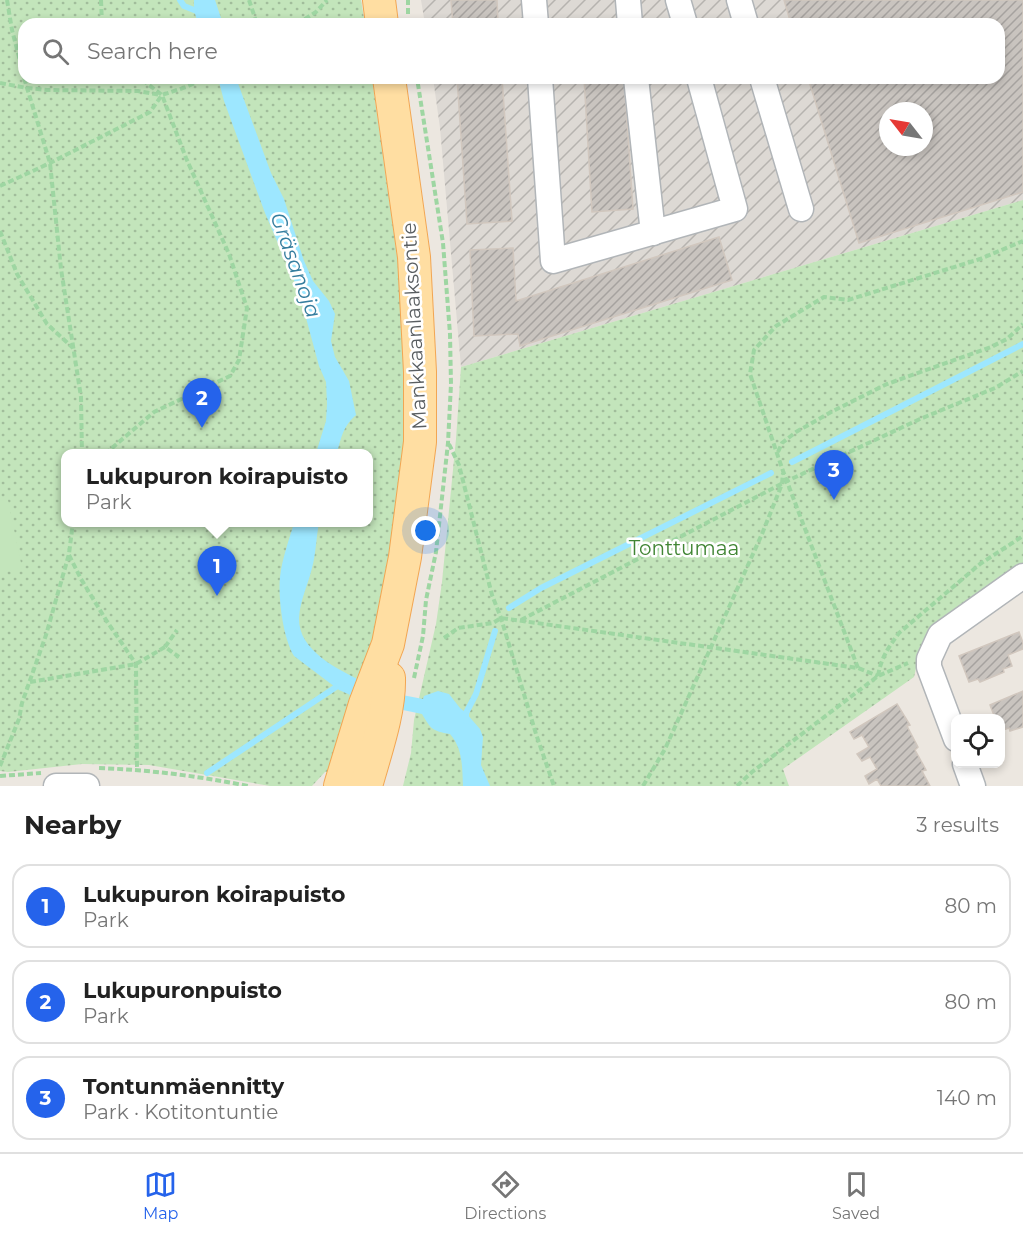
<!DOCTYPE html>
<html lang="en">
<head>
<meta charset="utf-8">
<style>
  :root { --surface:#fff; --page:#f2f2f2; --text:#222; --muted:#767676; --line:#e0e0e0; --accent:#2563eb }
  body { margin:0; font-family:Montserrat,sans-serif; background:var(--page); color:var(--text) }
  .controls { position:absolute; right:18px; bottom:18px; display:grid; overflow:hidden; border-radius:12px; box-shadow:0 3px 9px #0003 }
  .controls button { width:54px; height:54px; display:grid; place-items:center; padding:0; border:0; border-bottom:2px solid var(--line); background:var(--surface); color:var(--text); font:30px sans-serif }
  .compass { position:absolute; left:879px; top:102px; width:54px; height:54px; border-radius:50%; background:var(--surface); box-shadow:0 3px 9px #0003; rotate:301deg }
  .you { position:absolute; left:426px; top:531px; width:21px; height:21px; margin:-15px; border:4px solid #fff; border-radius:50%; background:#1a73e8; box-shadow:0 0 0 9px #1a73e833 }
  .badge { display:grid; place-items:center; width:39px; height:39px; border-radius:50%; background:var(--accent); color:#fff; font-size:20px; font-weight:700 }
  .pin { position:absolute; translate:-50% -50px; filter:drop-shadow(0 2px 3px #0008) }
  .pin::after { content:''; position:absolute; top:32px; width:21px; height:18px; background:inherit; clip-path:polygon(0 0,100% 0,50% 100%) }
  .popup { position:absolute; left:61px; top:449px; width:312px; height:78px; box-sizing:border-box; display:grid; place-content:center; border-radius:12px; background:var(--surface); filter:drop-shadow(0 2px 4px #0005); font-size:20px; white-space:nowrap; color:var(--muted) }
  .popup b { font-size:22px; color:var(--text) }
  .popup::after { content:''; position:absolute; left:50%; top:100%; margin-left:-12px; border:12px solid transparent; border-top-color:var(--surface) }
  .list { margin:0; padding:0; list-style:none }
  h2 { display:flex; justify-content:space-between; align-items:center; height:78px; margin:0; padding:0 24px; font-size:26px }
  h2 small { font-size:20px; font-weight:400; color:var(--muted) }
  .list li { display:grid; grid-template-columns:39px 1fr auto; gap:18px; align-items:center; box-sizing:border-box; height:84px; margin:0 12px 12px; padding:0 12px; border:2px solid var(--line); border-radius:18px }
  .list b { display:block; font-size:22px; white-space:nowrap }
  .list p { margin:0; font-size:20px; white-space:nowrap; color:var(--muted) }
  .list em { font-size:20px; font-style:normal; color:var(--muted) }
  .icon { flex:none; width:33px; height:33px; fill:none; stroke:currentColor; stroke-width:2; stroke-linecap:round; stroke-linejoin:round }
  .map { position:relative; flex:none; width:1023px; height:786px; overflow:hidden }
  .search { position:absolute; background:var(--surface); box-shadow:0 3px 9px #0003; left:18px; right:18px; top:18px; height:66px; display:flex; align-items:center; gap:15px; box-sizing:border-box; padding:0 21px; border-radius:18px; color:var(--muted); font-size:22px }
  .sheet { height:366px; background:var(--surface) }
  nav { display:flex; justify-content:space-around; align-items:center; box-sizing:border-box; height:84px; border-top:2px solid var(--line); background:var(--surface); font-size:16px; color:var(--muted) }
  nav a { display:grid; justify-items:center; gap:3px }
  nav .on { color:var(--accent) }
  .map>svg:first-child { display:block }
</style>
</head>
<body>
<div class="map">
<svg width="1023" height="786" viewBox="0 0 1023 786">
  <defs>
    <pattern id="industrial-furrows" width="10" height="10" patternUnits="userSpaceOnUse" patternTransform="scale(1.5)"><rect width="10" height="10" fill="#ddd9d4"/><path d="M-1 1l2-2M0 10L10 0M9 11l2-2" fill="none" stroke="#b6b3af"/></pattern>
    <pattern id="park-dots" width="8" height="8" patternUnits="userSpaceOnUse" patternTransform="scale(1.5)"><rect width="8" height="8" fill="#c3e5bb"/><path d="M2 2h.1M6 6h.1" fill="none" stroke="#a1bd9b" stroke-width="1.8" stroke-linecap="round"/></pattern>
    <pattern id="building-hatch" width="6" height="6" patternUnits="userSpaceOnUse" patternTransform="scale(1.5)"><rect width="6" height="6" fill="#c9c4bf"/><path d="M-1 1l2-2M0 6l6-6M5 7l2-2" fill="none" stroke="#a6a29f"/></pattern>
  </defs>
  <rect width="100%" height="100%" fill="#ece7e0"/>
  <path fill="url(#industrial-furrows)" fill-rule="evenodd" d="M 421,0 L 1023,0 L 1023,200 L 461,367 L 440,128 L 433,78 L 999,78 L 999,24 L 425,24 ZM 888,111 L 924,111 L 924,147 L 888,147 Z"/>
  <g fill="url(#park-dots)" fill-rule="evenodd">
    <path d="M 0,0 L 361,0 L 365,24 L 24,24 L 24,78 L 372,78 L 399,269 L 407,382 L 402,475 L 392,563 L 372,658 L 340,771 L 325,772 L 312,786 L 270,786 L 149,765 L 82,764 L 8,772 L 0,771 ZM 65,454 L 368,454 L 368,522 L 65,522 Z"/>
    <path d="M 1023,200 L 1023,563 L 941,619 L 929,631 L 921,646 L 914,677 L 783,769 L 789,786 L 403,786 L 411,753 L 414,720 L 436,624 L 442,582 L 456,439 L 461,367 Z"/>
  </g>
  <path fill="#c3e5bb" d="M 8,500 L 22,568 L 0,572 L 0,501 Z"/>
  <g fill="#9de7ff">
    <path d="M 194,0 L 215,0 L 223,24 L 198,24 L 194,10 Z"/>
    <path d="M 218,78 L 236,78 L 271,173 L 284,199 L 304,261 L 313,281 L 329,301 L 335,314 L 331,341 L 335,357 L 349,381 L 356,415 C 343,426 341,438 337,453 L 316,453 L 326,421 L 327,404 L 326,382 L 319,366 L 299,292 L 265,213 L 224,101 Z"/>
    <path d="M 294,523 L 319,523 C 316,538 316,554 312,568 C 308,585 300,600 299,618 C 298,651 339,670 364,682 L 357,698 L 339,690 L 294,656 C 283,638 278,598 280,577 C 282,559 289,540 294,523 Z"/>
    <path d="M 438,691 L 449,694 L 460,708 L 466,713 L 480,729 L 483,737 L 481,765 L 490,786 L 463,786 C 462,766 463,749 450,734 C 432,731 431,729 422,714 L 398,709 L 397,694 L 423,699 L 424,696 Z"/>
  </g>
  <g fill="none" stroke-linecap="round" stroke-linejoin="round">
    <g stroke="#9de7ff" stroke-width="6">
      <path d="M 180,0 L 184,6 L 199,12"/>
      <path d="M 792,462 L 1023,344"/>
      <path d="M 509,608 L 541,588 L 771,473"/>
      <path d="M 466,721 L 466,713 L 476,694 L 495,631"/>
      <path d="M 207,773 L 342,683"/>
    </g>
  </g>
  <g fill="url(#building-hatch)" stroke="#d1c7be" stroke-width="1.5" fill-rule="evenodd">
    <path d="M 451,0 L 497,0 L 498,24 L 453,24 Z"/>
    <path d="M 784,0 L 1023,0 L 1023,192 L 859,243 L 808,78 L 999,78 L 999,24 L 791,24 ZM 888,111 L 924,111 L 924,147 L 888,147 Z"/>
    <path d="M 620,19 L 621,24 L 580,24 L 580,22 Z"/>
    <path d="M 457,78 L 502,78 L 512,221 L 467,224 Z"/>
    <path d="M 584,78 L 624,78 L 633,209 L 592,212 Z"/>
    <path d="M 719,237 L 732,280 L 520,346 L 518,334 L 474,336 L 470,250 L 513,248 L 516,301 Z"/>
    <path d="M 1019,632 L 1023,643 L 1023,649 L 1008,655 L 1012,666 L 1003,669 L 1004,672 L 980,682 L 978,679 L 969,682 L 959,656 Z"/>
    <path d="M 1023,691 L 1023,727 L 1010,731 L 1009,728 L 1000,731 L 1000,718 L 995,718 L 990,705 Z"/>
    <path d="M 897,704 L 910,725 L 907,726 L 918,747 L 915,750 L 926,770 L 922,771 L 930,786 L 881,786 L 877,779 L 869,784 L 865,776 L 877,769 L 870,757 L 862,761 L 857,754 L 869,747 L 862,735 L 854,739 L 850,732 Z"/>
  </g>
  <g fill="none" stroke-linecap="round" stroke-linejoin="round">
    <g stroke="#b1b5b8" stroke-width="27">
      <g id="minor">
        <path d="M 534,0 L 536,24"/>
        <path d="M 628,0 L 630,24"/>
        <path d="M 678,0 L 685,24"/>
        <path d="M 739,0 L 746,24"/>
        <path d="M 540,78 L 553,261 L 735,209 L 699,78"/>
        <path d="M 636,78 L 653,233"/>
        <path d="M 762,78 L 801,209"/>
        <path d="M 956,739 L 929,667 L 929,659 L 940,635 L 1023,576"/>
        <path d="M 965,764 L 973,786"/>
        <path d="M 56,786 L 87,786"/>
      </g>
    </g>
    <g stroke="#f2a653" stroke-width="34">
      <g id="major">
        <path d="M 379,0 L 382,24"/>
        <path d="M 340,786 L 365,704 L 388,644 L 405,557 L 420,442 L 420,372 L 414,257 L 389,78"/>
        <path d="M 366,786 C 375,753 390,712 389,678"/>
      </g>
    </g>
    <g stroke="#9ed6a2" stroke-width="4" stroke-dasharray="6 3" stroke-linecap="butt">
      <path d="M 7,0 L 12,30 L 24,76"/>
      <path d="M 101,0 L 102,24"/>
      <path d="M 249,0 L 257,24"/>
      <path d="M 408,14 L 408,0"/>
      <path d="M 297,24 L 316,12 L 327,0"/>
      <path d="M 24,78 L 50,163 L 61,269 L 81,397 L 82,454"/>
      <path d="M 0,83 L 27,88 L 47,90 L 138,91 L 161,95"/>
      <path d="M 0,186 L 50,163 L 150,112 L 162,95 L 186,87 L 206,78"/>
      <path d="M 0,231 L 17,274 L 47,324 L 73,348"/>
      <path d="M 449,444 L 459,465 L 492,595 L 501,618 L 536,734 L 554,786"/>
      <path d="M 778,452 L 782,443 L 796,432 L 833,411 L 887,384 L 991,347 L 1007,339 L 1023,324"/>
      <path d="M 105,454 L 154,412 L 230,376 L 239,360 L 247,308 L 229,254 L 186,158 L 162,95 L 140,78"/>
      <path d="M 69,555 L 81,579 L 106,620 L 136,664 L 137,769"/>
      <path d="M 521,620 L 787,481 L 920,419 L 995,388 L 1023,371"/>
      <path d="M 444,638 L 458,628 L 493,623 L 501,618 L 858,668 L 878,676"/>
      <path d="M 165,647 L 177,630"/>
      <path d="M 858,668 L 783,471 L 750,374 L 754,350 L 776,326 L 824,297 L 848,300 L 980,259 L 1023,241"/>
      <path d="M 878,676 C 881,658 888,648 899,633 L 980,564 L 1023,536"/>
      <path d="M 414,678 L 423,636 L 426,600 L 436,552 L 448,443 L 451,384 L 450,334 L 443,243 L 417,78"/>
      <path d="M 30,682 L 136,664 L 165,647 L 179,657"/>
      <path d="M 0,766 L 19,719 L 22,703 L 46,635 L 69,554 L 73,522"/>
      <path d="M 99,768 C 151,770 198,776 248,786"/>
      <path d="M 0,776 L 41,773"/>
      <path d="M 643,786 L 665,749 L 762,534 L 782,484 L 783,473"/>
      <path d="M 737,786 L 752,772 L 878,676 L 908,663"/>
    </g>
    <use href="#minor" stroke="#fff" stroke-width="24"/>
    <use href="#major" stroke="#ffdea2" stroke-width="32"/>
  </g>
  <g text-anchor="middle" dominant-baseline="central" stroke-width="5" stroke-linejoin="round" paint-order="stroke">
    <g font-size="20" fill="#595e61" stroke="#fff">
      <text transform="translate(414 326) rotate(-93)">Mankkaanlaaksontie</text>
    </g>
    <g font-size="20" fill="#408534" stroke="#fff">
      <text x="684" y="548">Tonttumaa</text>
    </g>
    <g font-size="21" font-style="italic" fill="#367e9f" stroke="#fff">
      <text transform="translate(296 265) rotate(70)">Gräsanoja</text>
    </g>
  </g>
</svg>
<div class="controls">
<button><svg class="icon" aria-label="locate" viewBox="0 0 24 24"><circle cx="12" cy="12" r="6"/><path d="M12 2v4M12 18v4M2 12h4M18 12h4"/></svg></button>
</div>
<svg class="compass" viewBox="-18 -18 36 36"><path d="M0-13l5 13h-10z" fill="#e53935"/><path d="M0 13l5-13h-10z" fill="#767676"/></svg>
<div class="you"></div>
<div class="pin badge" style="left:217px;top:596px">1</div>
<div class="popup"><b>Lukupuron koirapuisto</b>Park</div>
<div class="pin badge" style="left:202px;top:428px">2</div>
<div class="pin badge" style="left:834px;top:500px">3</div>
<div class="search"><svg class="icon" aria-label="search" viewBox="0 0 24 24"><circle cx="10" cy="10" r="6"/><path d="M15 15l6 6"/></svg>Search here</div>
</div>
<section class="sheet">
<h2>Nearby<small>3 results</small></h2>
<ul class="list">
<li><span class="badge">1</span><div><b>Lukupuron koirapuisto</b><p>Park</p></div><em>80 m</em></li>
<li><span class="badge">2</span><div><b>Lukupuronpuisto</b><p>Park</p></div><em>80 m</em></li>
<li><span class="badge">3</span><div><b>Tontunmäennitty</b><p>Park · Kotitontuntie</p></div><em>140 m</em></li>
</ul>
</section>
<nav>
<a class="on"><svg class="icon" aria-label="map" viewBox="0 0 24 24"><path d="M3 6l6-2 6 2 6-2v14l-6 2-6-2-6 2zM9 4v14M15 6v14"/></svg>Map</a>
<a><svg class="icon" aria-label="directions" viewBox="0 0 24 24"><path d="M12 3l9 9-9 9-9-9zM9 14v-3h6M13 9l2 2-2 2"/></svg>Directions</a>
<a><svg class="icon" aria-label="saved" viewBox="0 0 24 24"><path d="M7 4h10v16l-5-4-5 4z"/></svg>Saved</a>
</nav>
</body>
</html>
